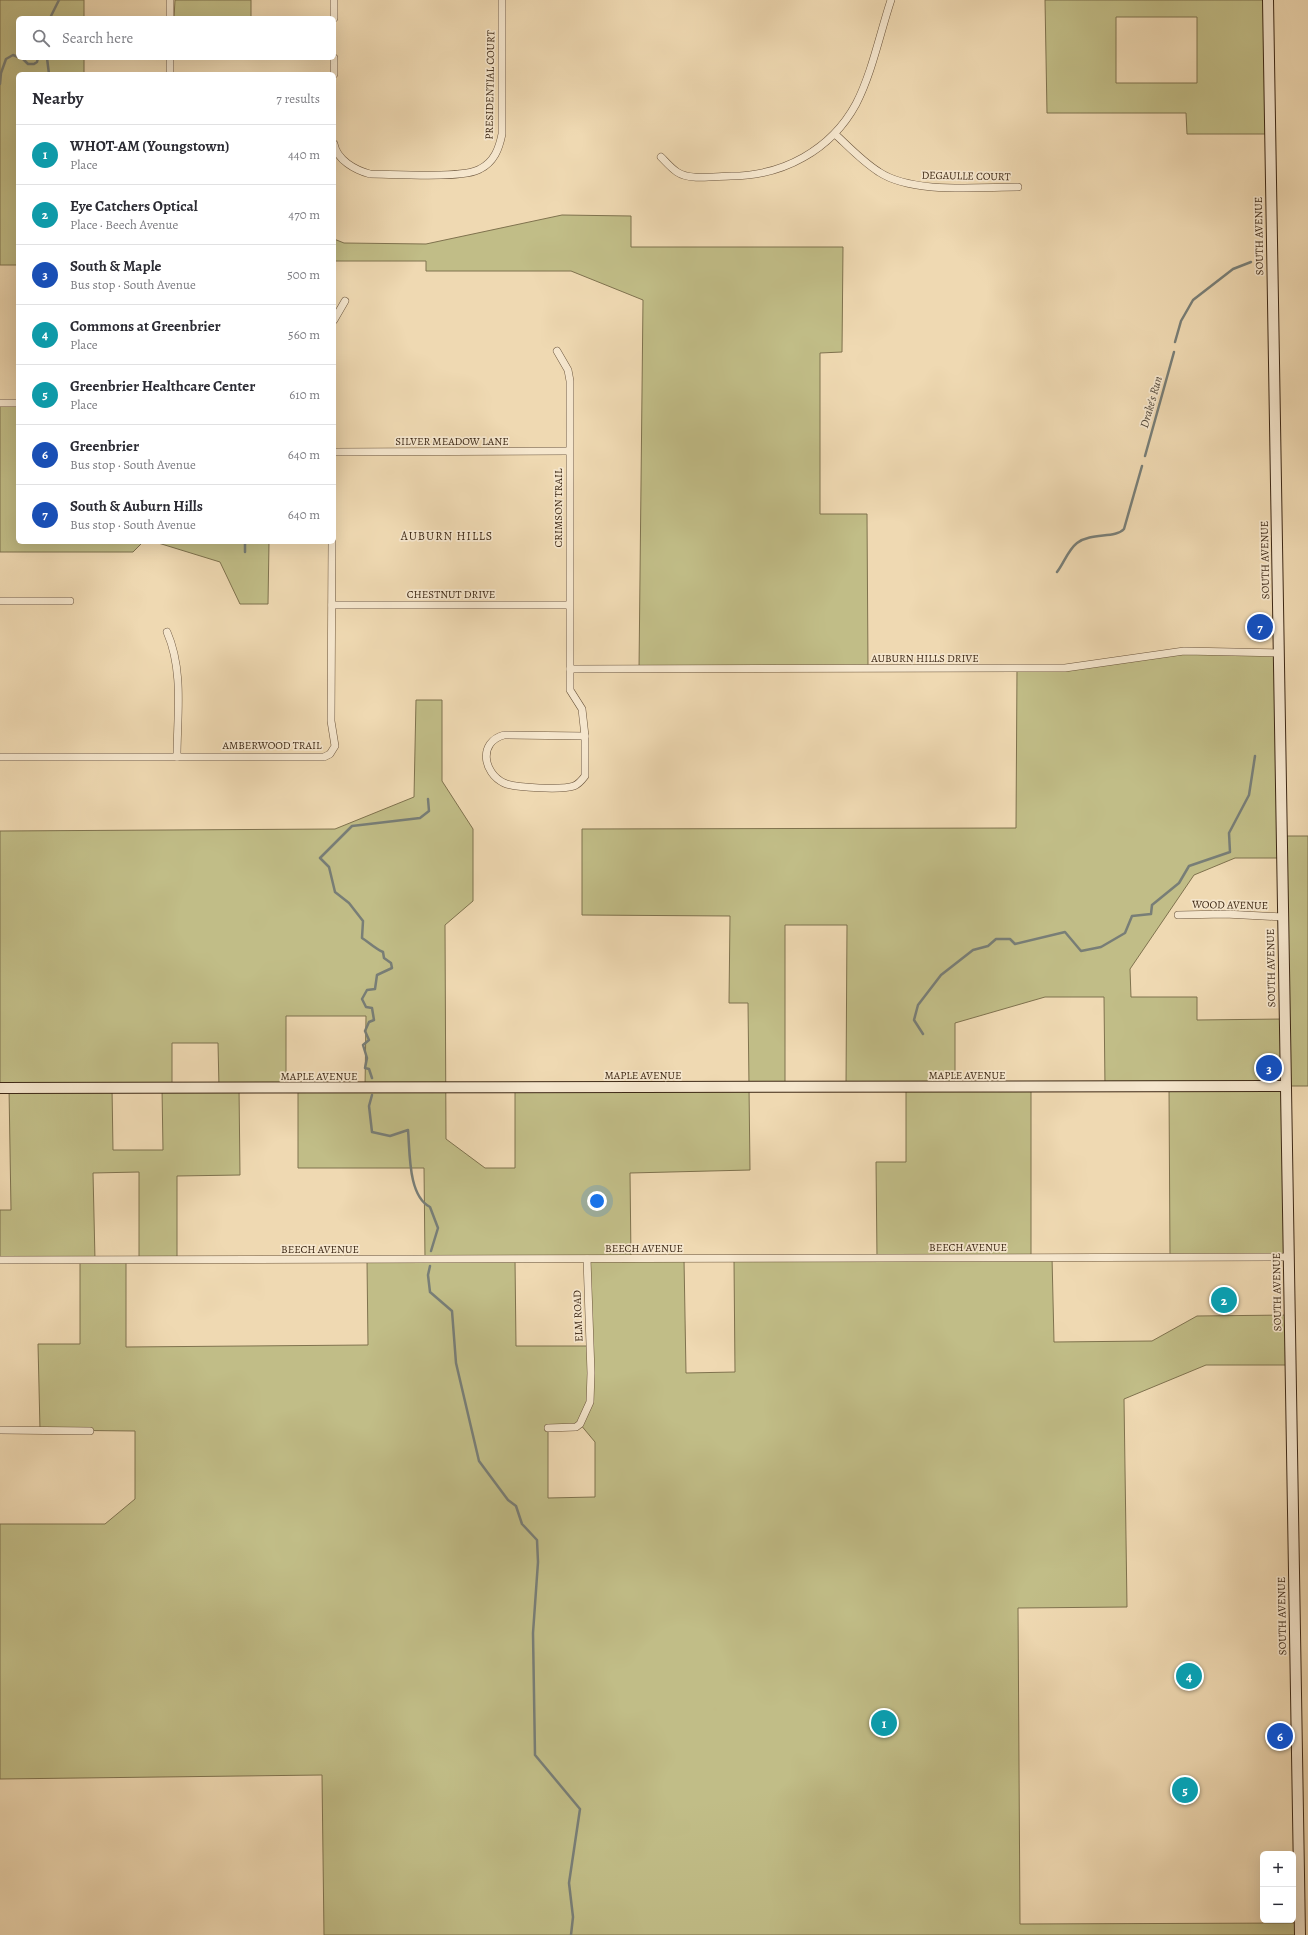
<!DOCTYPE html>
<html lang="en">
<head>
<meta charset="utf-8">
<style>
  :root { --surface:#fff; --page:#f2f2f3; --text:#2b2b33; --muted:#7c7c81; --line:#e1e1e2; --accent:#2563eb }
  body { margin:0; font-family:Alegreya,serif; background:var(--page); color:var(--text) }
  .controls { position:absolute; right:12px; bottom:12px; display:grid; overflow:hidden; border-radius:6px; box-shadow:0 4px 16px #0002 }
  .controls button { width:36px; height:36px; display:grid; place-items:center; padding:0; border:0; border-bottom:1px solid var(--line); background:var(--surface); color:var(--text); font:20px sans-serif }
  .you { position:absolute; left:597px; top:1201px; width:14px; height:14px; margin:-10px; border:3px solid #fff; border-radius:50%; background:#1a73e8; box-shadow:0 0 0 6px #1a73e833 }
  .badge { display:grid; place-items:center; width:26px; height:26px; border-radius:50%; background:var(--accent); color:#fff; font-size:13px; font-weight:700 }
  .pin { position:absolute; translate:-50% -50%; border:2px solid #fff; box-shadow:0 1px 4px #0006 }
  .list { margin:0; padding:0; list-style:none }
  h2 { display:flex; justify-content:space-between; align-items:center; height:52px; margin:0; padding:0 16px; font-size:17px }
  h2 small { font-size:13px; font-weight:400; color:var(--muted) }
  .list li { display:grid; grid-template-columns:26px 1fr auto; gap:12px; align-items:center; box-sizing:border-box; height:60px; padding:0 16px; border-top:1px solid var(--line) }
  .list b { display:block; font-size:15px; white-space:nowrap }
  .list p { margin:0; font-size:13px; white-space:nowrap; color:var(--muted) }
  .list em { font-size:13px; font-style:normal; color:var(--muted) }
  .icon { flex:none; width:22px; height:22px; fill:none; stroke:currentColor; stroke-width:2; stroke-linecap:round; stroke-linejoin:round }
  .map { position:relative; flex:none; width:1308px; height:1935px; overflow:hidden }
  .search { position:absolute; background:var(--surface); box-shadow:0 4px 16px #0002; left:16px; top:16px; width:320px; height:44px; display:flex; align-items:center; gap:10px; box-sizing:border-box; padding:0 14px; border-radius:6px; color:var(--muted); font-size:15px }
  .panel { position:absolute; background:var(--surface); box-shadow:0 4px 16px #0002; left:16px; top:72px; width:320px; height:472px; border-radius:6px }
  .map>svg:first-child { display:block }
</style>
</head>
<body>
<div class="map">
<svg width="1308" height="1935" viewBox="0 0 1308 1935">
  <rect width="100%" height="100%" fill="#efd9b2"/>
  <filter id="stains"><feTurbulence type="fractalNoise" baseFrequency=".005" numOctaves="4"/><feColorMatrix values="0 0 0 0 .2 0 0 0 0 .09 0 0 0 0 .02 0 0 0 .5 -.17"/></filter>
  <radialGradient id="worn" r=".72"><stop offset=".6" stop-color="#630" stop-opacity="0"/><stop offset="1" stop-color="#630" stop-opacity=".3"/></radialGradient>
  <g fill="#c1bd87" stroke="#7f724e" fill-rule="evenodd">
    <path d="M 0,0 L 84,0 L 84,18 L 18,18 L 18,58 L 84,58 L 84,74 L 18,74 L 18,265 L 0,265 Z"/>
    <path d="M 175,0 L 251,0 L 251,18 L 174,18 Z"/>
    <path d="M 1045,0 L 1268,0 L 1270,134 L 1187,134 L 1186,113 L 1047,113 ZM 1116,17 L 1197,17 L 1197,83 L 1116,83 Z"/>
    <path d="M 562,215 L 631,216 L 631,247 L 843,247 L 842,352 L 820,353 L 820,514 L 867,514 L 868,669 L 639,670 L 643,300 L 571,271 L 426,271 L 426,261 L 334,261 L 334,239 L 344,243 L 426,244 Z"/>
    <path d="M 0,403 L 18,403 L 18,542 L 143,542 L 133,552 L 0,552 Z"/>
    <path d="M 155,542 L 269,542 L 268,604 L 240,604 L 220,562 Z"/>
    <path d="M 1184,651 L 1278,653 L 1282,836 L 1308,836 L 1308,1086 L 1286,1086 L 1288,1257 L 1170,1257 L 1169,1087 L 1105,1087 L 1104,997 L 1045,997 L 955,1023 L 955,1087 L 1031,1087 L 1031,1257 L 1052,1257 L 1054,1342 L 1152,1341 L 1197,1316 L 1289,1315 L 1290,1365 L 1206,1365 L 1124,1399 L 1127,1607 L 1018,1608 L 1020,1924 L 1299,1923 L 1300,1935 L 324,1935 L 322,1775 L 0,1779 L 0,1524 L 105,1524 L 135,1499 L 135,1431 L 40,1430 L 38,1344 L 80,1344 L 80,1260 L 0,1260 L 0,1210 L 11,1210 L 9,1088 L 0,1088 L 0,831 L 335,829 L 414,797 L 416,700 L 442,700 L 442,781 L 473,829 L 473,901 L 445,925 L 446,1139 L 485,1168 L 515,1168 L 515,1087 L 749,1087 L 748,1003 L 729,1003 L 730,916 L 582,915 L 582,829 L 1016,828 L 1017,668 L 1065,668 ZM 1235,858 L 1281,858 L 1284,1019 L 1197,1020 L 1197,997 L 1131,997 L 1130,969 L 1194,875 ZM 785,925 L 847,925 L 846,1087 L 906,1087 L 906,1162 L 876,1162 L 877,1258 L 734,1259 L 735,1372 L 686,1373 L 684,1259 L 631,1259 L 630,1173 L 750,1170 L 749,1087 L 785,1087 ZM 286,1016 L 366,1016 L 365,1088 L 298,1088 L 298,1168 L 424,1168 L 425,1259 L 367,1260 L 368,1345 L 126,1347 L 126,1260 L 95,1260 L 93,1173 L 139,1172 L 139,1260 L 177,1260 L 177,1176 L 240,1175 L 239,1088 L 286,1088 ZM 172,1043 L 218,1043 L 219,1088 L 172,1088 ZM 112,1088 L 162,1088 L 163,1150 L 113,1150 ZM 515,1259 L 587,1259 L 590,1346 L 516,1346 ZM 580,1424 L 595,1442 L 595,1497 L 548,1498 L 548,1429 Z"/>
  </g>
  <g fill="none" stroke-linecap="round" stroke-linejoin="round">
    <g stroke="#787e77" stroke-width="2.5">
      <path d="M 50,18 L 59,0"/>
      <path d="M 22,58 L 28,64 L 34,64 L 37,62 L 38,58"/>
      <path d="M 47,58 L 49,74"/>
      <path d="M 0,84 L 1,73 L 6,59 L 13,55 L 18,57"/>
      <path d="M 1175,342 L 1181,321 L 1193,300 L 1233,269 L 1251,262"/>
      <path d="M 1145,456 L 1174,352"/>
      <path d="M 245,552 L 245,542"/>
      <path d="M 1057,572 C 1064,563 1068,550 1077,543 C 1092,532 1115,539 1124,529 L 1142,466"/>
      <path d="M 923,1034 L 914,1020 L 918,1005 L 941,975 L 973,950 L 988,946 L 996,939 L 1010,939 L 1015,944 L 1065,932 L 1081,951 L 1101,947 L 1125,933 L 1132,916 L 1151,914 L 1152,905 L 1179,883 L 1189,866 L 1230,852 L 1229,833 L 1249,795 L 1255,756"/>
      <path d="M 372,1078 L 369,1069 L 365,1068 L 367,1058 L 363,1045 L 369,1040 L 365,1031 L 369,1022 L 374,1020 L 372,1008 L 366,1007 L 362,999 L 367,990 L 375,989 L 377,975 L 392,968 L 391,963 L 384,958 L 383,952 C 374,948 370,943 362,938 L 363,921 L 349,903 L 335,892 L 329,867 L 320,858 L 352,826 L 420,818 L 429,811 L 428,799"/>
      <path d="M 372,1095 L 369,1106 L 372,1132 L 390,1136 L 408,1130 C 410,1152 408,1196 430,1207 L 438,1228 L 431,1251"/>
      <path d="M 430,1266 L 428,1275 L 430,1292 L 452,1311 L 456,1363 L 479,1461 L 508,1500 L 516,1506 L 522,1524 L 537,1540 L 538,1562 L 533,1633 L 535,1755 L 580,1809 L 569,1883 L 573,1917 L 571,1935"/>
    </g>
    <g stroke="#6a543c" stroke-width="8">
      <g id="street">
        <path d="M 170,0 L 170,18"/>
        <path d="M 334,18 L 334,0"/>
        <path d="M 334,58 L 334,74"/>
        <path d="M 170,74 L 170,58"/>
        <path d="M 835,134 C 849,147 863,162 879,172 C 912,194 978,187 1018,187"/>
        <path d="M 334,144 C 337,160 355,170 370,174 C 392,174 464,179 480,169 C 494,162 499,149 502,134 L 502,0"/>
        <path d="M 661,157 C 666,162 671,168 677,172 C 690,181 716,176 731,176 C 783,176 831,150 856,104 C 872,73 880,33 891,0"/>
        <path d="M 334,320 L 345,301"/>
        <path d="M 557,351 L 568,370 L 570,381 L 570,690 L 582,709 L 585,736"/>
        <path d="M 0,403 L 18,403"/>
        <path d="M 334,452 L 569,451"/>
        <path d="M 0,601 L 70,601"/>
        <path d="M 332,605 L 569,605"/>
        <path d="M 167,632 C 184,671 177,716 177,757"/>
        <path d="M 570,669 L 1065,668 L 1184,651 L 1278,653"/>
        <path d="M 504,735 L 585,736 L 585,776 C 582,780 579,784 574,786 C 563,790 515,788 504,783 C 483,773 478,742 504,735 Z"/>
        <path d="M 0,757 L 324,757 L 330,754 L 335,746 L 331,721 L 332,542"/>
        <path d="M 1178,915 L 1225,914 L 1282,917"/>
        <path d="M 0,1260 L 1288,1257"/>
        <path d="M 548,1428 L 576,1427 L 580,1424 L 590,1402 L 591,1373 L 587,1259"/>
        <path d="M 0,1430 L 90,1431"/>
      </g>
    </g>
    <g stroke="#3d2815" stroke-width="12">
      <g id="secondary">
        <path d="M 1268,0 L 1300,1935"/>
        <path d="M 0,1088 L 1285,1086"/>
      </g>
    </g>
    <use href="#street" stroke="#f5e6cd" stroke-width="7"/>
    <use href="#secondary" stroke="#f5e6cd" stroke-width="10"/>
  </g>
  <g text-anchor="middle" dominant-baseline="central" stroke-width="3.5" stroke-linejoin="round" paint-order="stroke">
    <g font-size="11" fill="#3d2815" stroke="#f5e6cd">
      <text transform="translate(490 85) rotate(-89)">PRESIDENTIAL COURT</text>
      <text transform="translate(966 176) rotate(1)">DEGAULLE COURT</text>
      <text transform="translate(1259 236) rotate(-91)">SOUTH AVENUE</text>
      <text x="452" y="441">SILVER MEADOW LANE</text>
      <text transform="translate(558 508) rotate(-90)">CRIMSON TRAIL</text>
      <text transform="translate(1265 560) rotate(-91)">SOUTH AVENUE</text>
      <text x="451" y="594">CHESTNUT DRIVE</text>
      <text x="925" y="658">AUBURN HILLS DRIVE</text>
      <text x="272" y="745">AMBERWOOD TRAIL</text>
      <text transform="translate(1230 905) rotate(1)">WOOD AVENUE</text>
      <text transform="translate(1271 968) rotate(-91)">SOUTH AVENUE</text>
      <text x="643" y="1075">MAPLE AVENUE</text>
      <text x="967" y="1075">MAPLE AVENUE</text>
      <text x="319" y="1076">MAPLE AVENUE</text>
      <text x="968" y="1247">BEECH AVENUE</text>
      <text x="644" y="1248">BEECH AVENUE</text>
      <text x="320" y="1249">BEECH AVENUE</text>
      <text transform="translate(1277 1292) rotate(-91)">SOUTH AVENUE</text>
      <text transform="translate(578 1316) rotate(-92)">ELM ROAD</text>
      <text transform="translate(1282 1616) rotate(-91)">SOUTH AVENUE</text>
    </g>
    <g font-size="12" font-style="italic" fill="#564c3e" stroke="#f5e6cd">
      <text transform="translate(1151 402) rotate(-74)">Drake's Run</text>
    </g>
    <g font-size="12" letter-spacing="1" fill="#3d2815" stroke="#f5e6cd">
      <text x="447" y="536">AUBURN HILLS</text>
    </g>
  </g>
  <rect width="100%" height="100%" filter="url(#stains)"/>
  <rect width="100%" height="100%" fill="url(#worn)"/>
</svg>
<div class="controls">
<button>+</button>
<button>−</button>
</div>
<div class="you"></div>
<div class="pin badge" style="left:884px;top:1723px;background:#0f9aa8">1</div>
<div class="pin badge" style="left:1224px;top:1300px;background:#0f9aa8">2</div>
<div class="pin badge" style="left:1269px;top:1068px;background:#1a4fb4">3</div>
<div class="pin badge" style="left:1189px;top:1676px;background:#0f9aa8">4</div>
<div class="pin badge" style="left:1185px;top:1790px;background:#0f9aa8">5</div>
<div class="pin badge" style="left:1280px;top:1736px;background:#1a4fb4">6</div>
<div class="pin badge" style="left:1260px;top:627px;background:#1a4fb4">7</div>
<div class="search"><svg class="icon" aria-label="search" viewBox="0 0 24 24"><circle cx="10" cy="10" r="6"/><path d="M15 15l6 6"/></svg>Search here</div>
<section class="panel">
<h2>Nearby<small>7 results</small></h2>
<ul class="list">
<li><span class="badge" style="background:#0f9aa8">1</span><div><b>WHOT-AM (Youngstown)</b><p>Place</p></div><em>440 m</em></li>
<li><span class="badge" style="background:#0f9aa8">2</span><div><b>Eye Catchers Optical</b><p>Place · Beech Avenue</p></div><em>470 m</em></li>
<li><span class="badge" style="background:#1a4fb4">3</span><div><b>South &amp; Maple</b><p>Bus stop · South Avenue</p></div><em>500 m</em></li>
<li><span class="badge" style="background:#0f9aa8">4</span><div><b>Commons at Greenbrier</b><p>Place</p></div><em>560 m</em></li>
<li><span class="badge" style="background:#0f9aa8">5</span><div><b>Greenbrier Healthcare Center</b><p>Place</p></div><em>610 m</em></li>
<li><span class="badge" style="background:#1a4fb4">6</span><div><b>Greenbrier</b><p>Bus stop · South Avenue</p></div><em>640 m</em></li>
<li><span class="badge" style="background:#1a4fb4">7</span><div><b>South &amp; Auburn Hills</b><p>Bus stop · South Avenue</p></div><em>640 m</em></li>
</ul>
</section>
</div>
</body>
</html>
